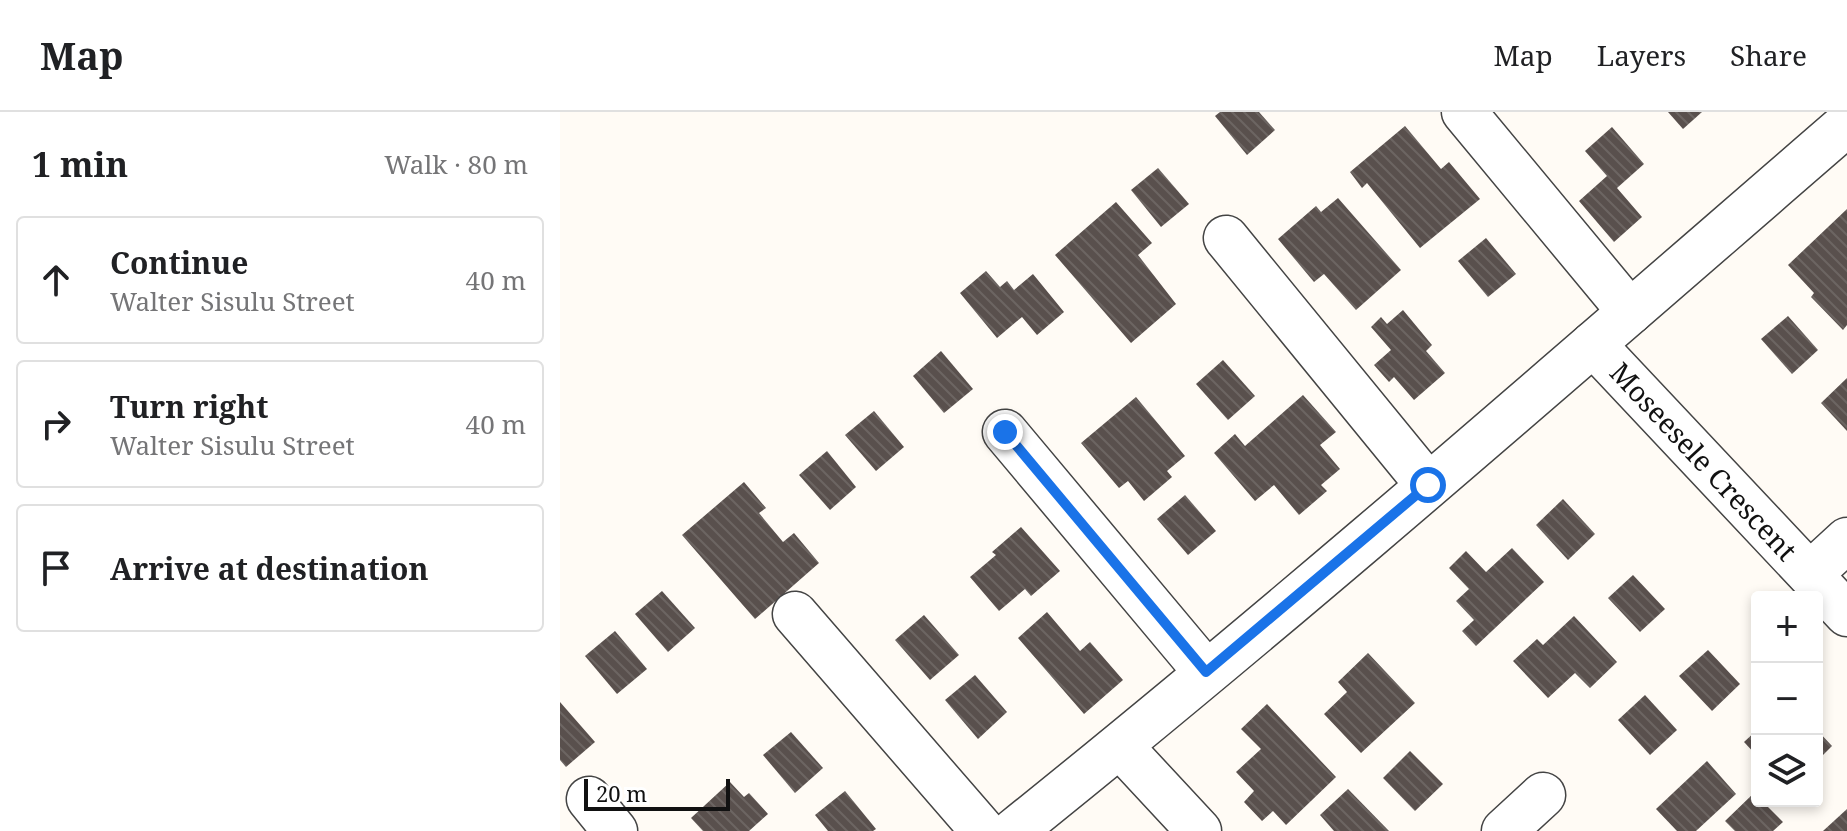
<!DOCTYPE html>
<html lang="en">
<head>
<meta charset="utf-8">
<style>
  :root { --surface:#fff; --page:#f6f6f6; --text:#202124; --muted:#757577; --line:#e0e0e0 }
  body { margin:0; font-family:"Noto Serif",serif; background:var(--page); color:var(--text) }
  .controls { position:absolute; right:24px; bottom:24px; display:grid; overflow:hidden; border-radius:8px; box-shadow:0 4px 12px #0003 }
  .controls button { width:72px; height:72px; display:grid; place-items:center; padding:0; border:0; border-bottom:2px solid var(--line); background:var(--surface); color:var(--text); font:40px sans-serif }
  .scale { position:absolute; left:24px; bottom:20px; width:146px; box-sizing:border-box; padding-left:8px; border:4px solid #111; border-top:0; font-size:22px; line-height:28px; white-space:nowrap; color:#111; -webkit-text-stroke:6px #fff; paint-order:stroke }
  .stop { position:absolute; width:24px; height:24px; margin:-18px; border:6px solid #1a73e8; border-radius:50%; background:#fff }
  .stop.end { background:#1a73e8; border-color:#fff; box-shadow:0 2px 8px #0008 }
  .list { margin:0; padding:0; list-style:none }
  h2 { display:flex; justify-content:space-between; align-items:center; height:104px; margin:0; padding:0 32px; font-size:34px }
  h2 small { font-size:26px; font-weight:400; color:var(--muted) }
  .list li { display:grid; grid-template-columns:52px 1fr auto; gap:24px; align-items:center; box-sizing:border-box; height:128px; margin:0 16px 16px; padding:0 16px; border:2px solid var(--line); border-radius:8px }
  .list b { display:block; font-size:30px; white-space:nowrap }
  .list p { margin:0; font-size:26px; white-space:nowrap; color:var(--muted) }
  .list em { font-size:26px; font-style:normal; color:var(--muted) }
  .icon { flex:none; width:44px; height:44px; fill:none; stroke:currentColor; stroke-width:2; stroke-linecap:round; stroke-linejoin:round }
  .map { position:relative; flex:none; width:1287px; height:719px; overflow:hidden }
  header { display:flex; align-items:center; gap:48px; box-sizing:border-box; height:112px; padding:0 40px; background:var(--surface); border-bottom:2px solid var(--line) }
  header strong { font-size:38px }
  nav { display:flex; gap:44px; margin-inline-start:auto; font-size:28px }
  main { display:flex }
  aside { flex:1; background:var(--surface) }
  .map>svg:first-child { display:block }
</style>
</head>
<body>
<header>
<strong>Map</strong>
<nav><a>Map</a><a>Layers</a><a>Share</a></nav>
</header>
<main>
<aside>
<h2>1 min<small>Walk · 80 m</small></h2>
<ul class="list">
<li><svg class="icon" aria-label="ahead" viewBox="0 0 24 24"><path d="M12 20V5M6 11l6-6 6 6"/></svg><div><b>Continue</b><p>Walter Sisulu Street</p></div><em>40 m</em></li>
<li><svg class="icon" aria-label="right" viewBox="0 0 24 24"><path d="M7 20v-9h11M14 6l5 5-5 5"/></svg><div><b>Turn right</b><p>Walter Sisulu Street</p></div><em>40 m</em></li>
<li><svg class="icon" aria-label="arrive" viewBox="0 0 24 24"><path d="M6 21V4h12l-3 4 3 4H6"/></svg><div><b>Arrive at destination</b></div></li>
</ul>
</aside>
<div class="map">
<svg width="1287" height="719" viewBox="0 0 1287 719">
  <defs>
    <pattern id="building-back-hatch" width="6" height="6" patternUnits="userSpaceOnUse" patternTransform="scale(2)"><rect width="6" height="6" fill="#59504d"/><path d="M-1 5l2 2M0 0l6 6M5-1l2 2" fill="none" stroke="#6c6562"/></pattern>
  </defs>
  <rect width="100%" height="100%" fill="#fffbf5"/>
  <g fill="url(#building-back-hatch)">
    <path d="M 660,0 L 699,0 L 715,18 L 687,43 L 655,4 Z"/>
    <path d="M 1108,0 L 1142,0 L 1123,17 Z"/>
    <path d="M 845,14 L 881,57 L 889,50 L 920,87 L 860,136 L 807,71 L 802,76 L 790,60 Z"/>
    <path d="M 1052,15 L 1084,52 L 1057,76 L 1082,105 L 1054,130 L 1019,89 L 1047,64 L 1025,39 Z"/>
    <path d="M 598,56 L 629,92 L 601,115 L 571,78 Z"/>
    <path d="M 778,86 L 841,158 L 796,198 L 764,162 L 754,170 L 718,127 L 756,94 L 761,100 Z"/>
    <path d="M 556,90 L 592,131 L 578,143 L 616,192 L 571,231 L 495,143 Z"/>
    <path d="M 1287,97 L 1287,213 L 1283,218 L 1251,185 L 1254,181 L 1228,153 Z"/>
    <path d="M 926,126 L 956,162 L 928,185 L 898,149 Z"/>
    <path d="M 426,159 L 440,175 L 447,169 L 454,178 L 473,162 L 504,200 L 477,223 L 462,205 L 437,226 L 400,181 Z"/>
    <path d="M 843,198 L 872,233 L 866,239 L 885,261 L 854,288 L 834,265 L 829,270 L 814,253 L 831,238 L 811,215 L 821,205 L 827,212 Z"/>
    <path d="M 1228,204 L 1258,238 L 1232,262 L 1201,227 Z"/>
    <path d="M 381,239 L 413,277 L 384,301 L 353,264 Z"/>
    <path d="M 663,248 L 695,284 L 668,308 L 636,272 Z"/>
    <path d="M 1287,266 L 1287,319 L 1261,291 Z"/>
    <path d="M 743,283 L 776,320 L 760,333 L 780,357 L 761,373 L 767,379 L 739,403 L 714,373 L 695,389 L 654,341 L 675,322 L 685,334 Z"/>
    <path d="M 576,285 L 625,344 L 607,359 L 612,365 L 584,389 L 568,369 L 559,376 L 521,331 Z"/>
    <path d="M 314,299 L 344,335 L 316,359 L 285,323 Z"/>
    <path d="M 267,339 L 296,375 L 270,398 L 239,363 Z"/>
    <path d="M 184,370 L 206,396 L 199,401 L 223,430 L 234,421 L 259,451 L 195,507 L 122,423 Z"/>
    <path d="M 625,383 L 656,419 L 628,443 L 597,407 Z"/>
    <path d="M 1003,387 L 1035,422 L 1008,448 L 976,413 Z"/>
    <path d="M 461,415 L 500,459 L 471,484 L 465,477 L 439,499 L 410,465 L 436,443 L 432,440 Z"/>
    <path d="M 952,436 L 984,470 L 916,534 L 902,519 L 914,508 L 896,489 L 909,477 L 889,456 L 906,439 L 926,460 Z"/>
    <path d="M 1073,463 L 1105,497 L 1080,520 L 1048,486 Z"/>
    <path d="M 102,479 L 135,516 L 108,540 L 75,502 Z"/>
    <path d="M 487,500 L 520,539 L 530,530 L 563,568 L 524,602 L 458,526 Z"/>
    <path d="M 364,503 L 399,543 L 370,568 L 335,528 Z"/>
    <path d="M 1014,504 L 1057,550 L 1030,576 L 1015,561 L 988,586 L 953,549 L 977,527 L 983,533 Z"/>
    <path d="M 55,519 L 87,557 L 57,582 L 25,544 Z"/>
    <path d="M 1148,538 L 1180,572 L 1152,599 L 1119,564 Z"/>
    <path d="M 808,541 L 855,591 L 801,641 L 764,602 L 787,580 L 778,570 Z"/>
    <path d="M 415,563 L 447,600 L 418,627 L 385,588 Z"/>
    <path d="M 1085,583 L 1117,618 L 1090,643 L 1058,608 Z"/>
    <path d="M 0,590 L 35,630 L 6,655 L 0,648 Z"/>
    <path d="M 707,592 L 776,665 L 726,713 L 713,699 L 702,709 L 684,690 L 694,679 L 676,660 L 701,637 L 681,617 Z"/>
    <path d="M 1197,618 L 1197,644 L 1184,630 Z"/>
    <path d="M 1257,618 L 1272,634 L 1257,649 Z"/>
    <path d="M 231,620 L 263,656 L 235,681 L 203,643 Z"/>
    <path d="M 850,639 L 883,672 L 855,699 L 823,666 Z"/>
    <path d="M 1147,649 L 1176,682 L 1136,719 L 1117,719 L 1096,697 Z"/>
    <path d="M 170,670 L 184,685 L 189,681 L 208,702 L 189,719 L 143,719 L 131,706 Z"/>
    <path d="M 788,677 L 829,719 L 774,719 L 760,703 Z"/>
    <path d="M 285,679 L 316,717 L 313,719 L 268,719 L 255,703 Z"/>
    <path d="M 1194,681 L 1197,689 L 1202,689 L 1223,710 L 1213,719 L 1175,719 L 1165,709 Z"/>
    <path d="M 1287,697 L 1287,719 L 1263,719 Z"/>
  </g>
  <g fill="none" stroke-linecap="round" stroke-linejoin="round">
    <g stroke="#444" stroke-width="47">
      <g id="minor">
        <path d="M 904,0 L 1070,200"/>
        <path d="M 666,126 L 868,373"/>
        <path d="M 1033,232 L 1287,502"/>
        <path d="M 445,320 L 646,560"/>
        <path d="M 1250,462 L 1287,428"/>
        <path d="M 235,502 L 423,719"/>
        <path d="M 560,634 L 639,719"/>
        <path d="M 29,687 L 55,719"/>
        <path d="M 454,719 C 738,491 1012,250 1287,12"/>
        <path d="M 944,719 L 983,683"/>
      </g>
    </g>
    <use href="#minor" stroke="#fff" stroke-width="44"/>
  </g>
  <g fill="none" stroke-linecap="round" stroke-linejoin="round">
    <path stroke="#1a73e8" stroke-width="10" d="M 445,320 L 646,560 L 868,373"/>
  </g>
  <g text-anchor="middle" dominant-baseline="central" stroke-width="8" stroke-linejoin="round" paint-order="stroke">
    <g font-size="28" fill="#111" stroke="#fff">
      <text transform="translate(1144 349) rotate(47)">Moseesele Crescent</text>
    </g>
  </g>
</svg>
<div class="controls">
<button>+</button>
<button>−</button>
<button><svg class="icon" aria-label="layers" viewBox="0 0 24 24"><path d="M12 4l9 5-9 5-9-5zM3 14l9 5 9-5"/></svg></button>
</div>
<div class="scale">20 m</div>
<div class="stop" style="left:868px;top:373px"></div>
<div class="stop end" style="left:445px;top:320px"></div>
</div>
</main>
</body>
</html>
